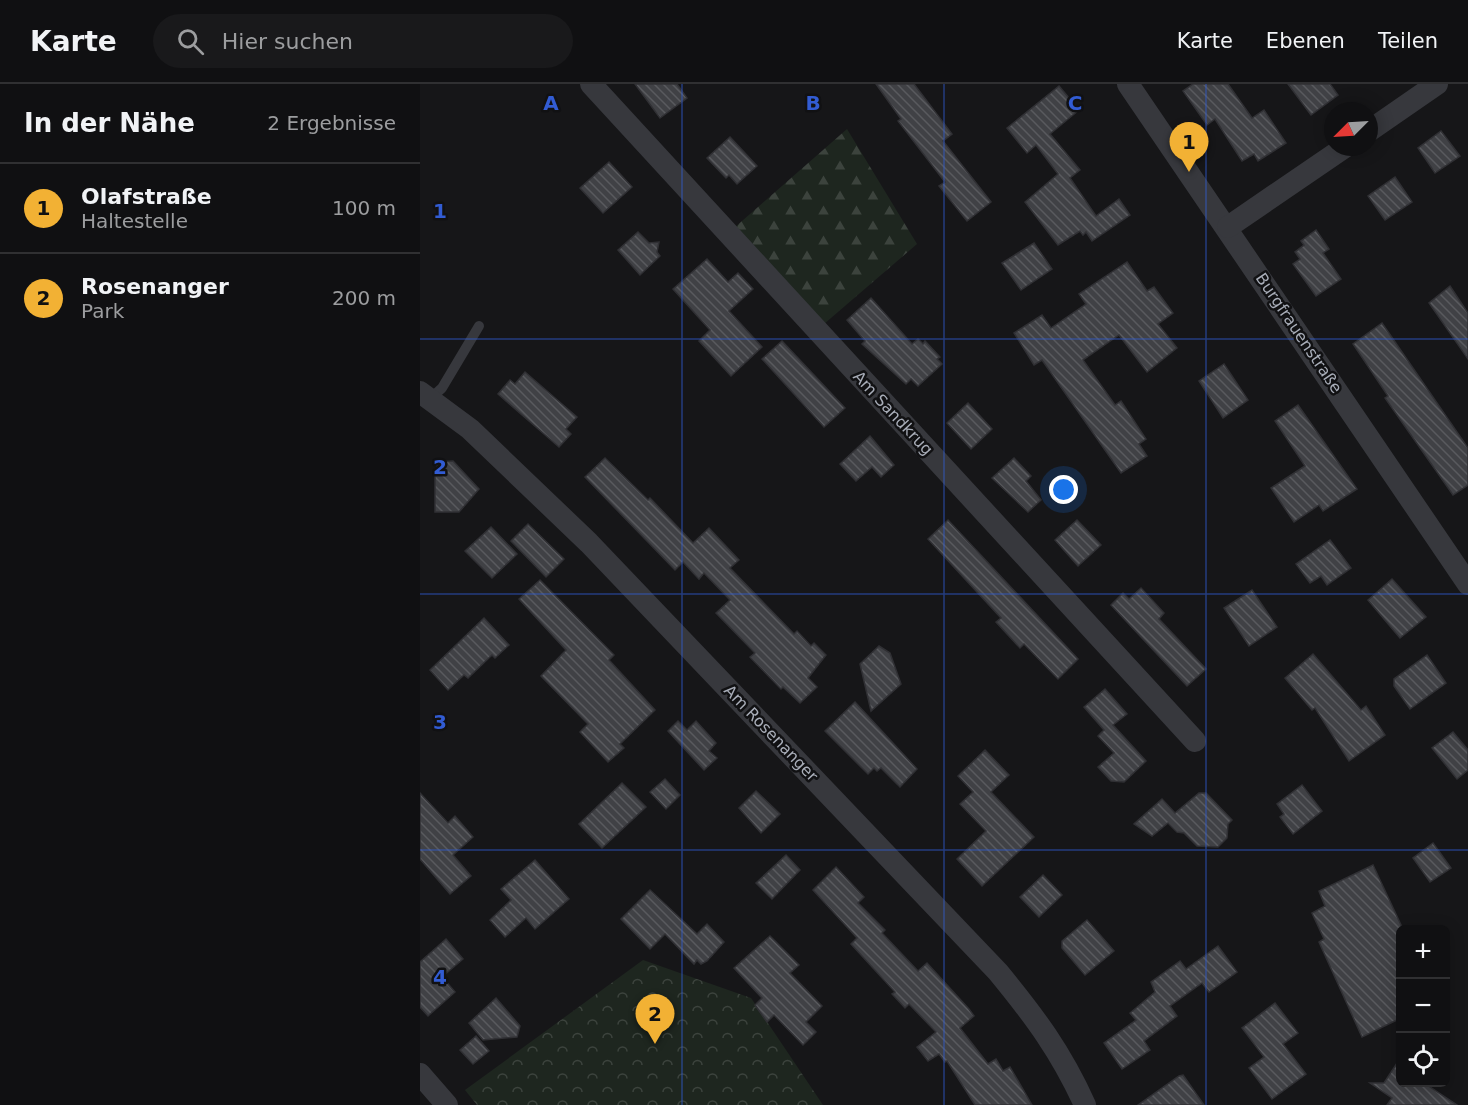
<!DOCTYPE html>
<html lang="de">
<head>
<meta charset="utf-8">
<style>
  :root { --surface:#101012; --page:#19191b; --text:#f1f3f6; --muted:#9c9d9f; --line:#303032; --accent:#f2b134 }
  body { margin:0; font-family:"DejaVu Sans",sans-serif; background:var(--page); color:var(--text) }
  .controls { position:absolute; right:18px; bottom:18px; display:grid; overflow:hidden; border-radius:9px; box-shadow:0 3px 15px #0003 }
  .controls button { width:54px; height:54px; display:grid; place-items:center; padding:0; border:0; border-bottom:2px solid var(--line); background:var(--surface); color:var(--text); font:30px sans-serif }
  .compass { position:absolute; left:904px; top:18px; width:54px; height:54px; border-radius:50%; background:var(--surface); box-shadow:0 3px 15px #0003; rotate:246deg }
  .you { position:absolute; left:644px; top:406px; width:21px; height:21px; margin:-15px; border:4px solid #fff; border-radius:50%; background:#1a73e8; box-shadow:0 0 0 9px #1a73e833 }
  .badge { display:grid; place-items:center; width:39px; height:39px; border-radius:50%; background:var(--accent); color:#111; font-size:20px; font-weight:700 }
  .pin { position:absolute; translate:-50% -50px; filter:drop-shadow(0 2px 3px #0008) }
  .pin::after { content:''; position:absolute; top:32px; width:21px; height:18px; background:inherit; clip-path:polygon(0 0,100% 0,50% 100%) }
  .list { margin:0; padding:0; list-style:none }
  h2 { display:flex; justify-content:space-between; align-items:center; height:78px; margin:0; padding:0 24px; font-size:26px }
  h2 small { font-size:20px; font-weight:400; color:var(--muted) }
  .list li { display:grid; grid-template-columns:39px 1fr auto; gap:18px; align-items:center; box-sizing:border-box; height:90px; padding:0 24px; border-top:2px solid var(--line) }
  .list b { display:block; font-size:22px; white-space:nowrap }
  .list p { margin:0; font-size:20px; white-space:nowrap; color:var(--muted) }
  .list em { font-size:20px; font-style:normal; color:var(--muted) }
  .icon { flex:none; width:33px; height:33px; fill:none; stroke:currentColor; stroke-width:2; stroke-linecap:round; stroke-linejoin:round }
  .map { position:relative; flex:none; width:1048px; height:1021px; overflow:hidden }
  header { display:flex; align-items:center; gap:36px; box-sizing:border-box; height:84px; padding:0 30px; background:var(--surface); border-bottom:2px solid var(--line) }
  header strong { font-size:28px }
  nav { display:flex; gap:33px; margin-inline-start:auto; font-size:21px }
  .search { width:420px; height:54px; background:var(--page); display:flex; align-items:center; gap:15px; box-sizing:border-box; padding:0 21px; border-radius:33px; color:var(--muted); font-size:22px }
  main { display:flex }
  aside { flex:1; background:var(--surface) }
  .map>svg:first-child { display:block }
</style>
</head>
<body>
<header>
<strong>Karte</strong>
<div class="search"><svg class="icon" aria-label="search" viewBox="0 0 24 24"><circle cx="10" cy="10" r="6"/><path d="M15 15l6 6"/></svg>Hier suchen</div>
<nav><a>Karte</a><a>Ebenen</a><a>Teilen</a></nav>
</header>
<main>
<aside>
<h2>In der Nähe<small>2 Ergebnisse</small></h2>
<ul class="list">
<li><span class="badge">1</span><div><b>Olafstraße</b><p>Haltestelle</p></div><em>100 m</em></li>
<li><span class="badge">2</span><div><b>Rosenanger</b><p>Park</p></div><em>200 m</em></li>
</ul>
</aside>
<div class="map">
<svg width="1048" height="1021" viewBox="0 0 1048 1021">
  <defs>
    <pattern id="forest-firs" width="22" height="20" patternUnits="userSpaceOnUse" patternTransform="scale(1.5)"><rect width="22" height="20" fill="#1e261f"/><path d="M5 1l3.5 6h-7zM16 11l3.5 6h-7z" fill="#3c433d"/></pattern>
    <pattern id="park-crowns" width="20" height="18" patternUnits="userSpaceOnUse" patternTransform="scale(1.5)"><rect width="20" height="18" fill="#1e261f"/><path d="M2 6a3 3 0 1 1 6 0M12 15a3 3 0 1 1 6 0" fill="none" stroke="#3c433d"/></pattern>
    <pattern id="building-back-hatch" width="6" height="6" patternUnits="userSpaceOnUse" patternTransform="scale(1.5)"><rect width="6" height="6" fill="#404145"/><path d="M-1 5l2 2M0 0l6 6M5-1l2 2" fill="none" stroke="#595a5e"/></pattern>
  </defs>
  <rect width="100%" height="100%" fill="#161618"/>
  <path fill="url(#forest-firs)" d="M 427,45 L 497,160 L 404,240 L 314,144 Z"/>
  <path fill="url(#park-crowns)" d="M 223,876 L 331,914 L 403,1021 L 57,1021 L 45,1006 Z"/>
  <g fill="url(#building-back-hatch)" stroke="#303034" stroke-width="1.5">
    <path d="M 215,0 L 257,0 L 267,14 L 240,34 Z"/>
    <path d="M 456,0 L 494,0 L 532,50 L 523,57 L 571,118 L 547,137 L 519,102 L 525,98 L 478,37 L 481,35 Z"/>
    <path d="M 773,0 L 808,0 L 832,34 L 844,26 L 866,59 L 838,77 L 834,70 L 822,77 L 795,35 L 787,41 L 763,7 Z"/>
    <path d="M 868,0 L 910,0 L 918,11 L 891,31 Z"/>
    <path d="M 639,2 L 659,26 L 630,50 L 660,86 L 650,94 L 676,132 L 699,115 L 710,131 L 672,157 L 666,148 L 663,151 L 660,147 L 638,161 L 605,118 L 638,90 L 616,61 L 607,69 L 587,44 Z"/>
    <path d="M 1021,47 L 1040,72 L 1015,89 L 998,64 Z"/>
    <path d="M 310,53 L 337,82 L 317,100 L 309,91 L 306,94 L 287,74 Z"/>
    <path d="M 189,78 L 212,103 L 183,129 L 160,104 Z"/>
    <path d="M 975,93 L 992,118 L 965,136 L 948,112 Z"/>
    <path d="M 896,146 L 909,165 L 903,169 L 921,195 L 896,212 L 873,180 L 880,175 L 875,168 L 884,161 L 881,157 Z"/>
    <path d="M 218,148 L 229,159 L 239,158 L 237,168 L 240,172 L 220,191 L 198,166 Z"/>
    <path d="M 614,159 L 632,185 L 601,206 L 582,179 Z"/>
    <path d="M 287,175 L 308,198 L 318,189 L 333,205 L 309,227 L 342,263 L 311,292 L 279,257 L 290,246 L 253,205 Z"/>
    <path d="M 707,178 L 727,207 L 734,203 L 753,229 L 738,240 L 757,264 L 727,288 L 699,251 L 663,276 L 695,321 L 701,317 L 726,355 L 719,360 L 727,372 L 701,389 L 622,276 L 614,281 L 594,249 L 622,231 L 631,244 L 666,220 L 659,210 Z"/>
    <path d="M 1030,202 L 1048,229 L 1048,275 L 1009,219 Z"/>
    <path d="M 451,214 L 492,260 L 498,255 L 503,260 L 505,257 L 520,273 L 517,275 L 522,280 L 498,302 L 491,295 L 486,300 L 442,260 L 445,257 L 427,236 Z"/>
    <path d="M 962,239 L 1048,364 L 1048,401 L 1033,411 L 965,314 L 968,312 L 933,260 Z"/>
    <path d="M 362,257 L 425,324 L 404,343 L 342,275 Z"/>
    <path d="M 804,280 L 828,316 L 803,334 L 779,297 Z"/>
    <path d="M 105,288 L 157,333 L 146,345 L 151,350 L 139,363 L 78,310 L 90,296 L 95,300 Z"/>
    <path d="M 548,319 L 572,345 L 551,365 L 527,339 Z"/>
    <path d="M 878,321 L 937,405 L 903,427 L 899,421 L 874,438 L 851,404 L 885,382 L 855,337 Z"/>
    <path d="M 450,352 L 474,381 L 461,393 L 452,383 L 436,397 L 420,380 Z"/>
    <path d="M 185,374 L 228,416 L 230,414 L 273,459 L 289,444 L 319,476 L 310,484 L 374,550 L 377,547 L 391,562 L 394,559 L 406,571 L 388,594 L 397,603 L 380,619 L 363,603 L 361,605 L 330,573 L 335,569 L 296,529 L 310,516 L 284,489 L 279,495 L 263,478 L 255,486 L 165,393 Z"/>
    <path d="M 594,374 L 611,392 L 606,397 L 621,416 L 608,428 L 572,394 Z"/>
    <path d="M 33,377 L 59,405 L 39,428 L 15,428 L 15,385 L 17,385 L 17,378 Z"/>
    <path d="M 528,436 L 658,575 L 638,595 L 604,560 L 600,564 L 576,538 L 581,534 L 508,455 Z"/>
    <path d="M 657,436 L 681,461 L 658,482 L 635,456 Z"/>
    <path d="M 108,440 L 144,475 L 126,493 L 91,457 Z"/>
    <path d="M 71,443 L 97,470 L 72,494 L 45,467 Z"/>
    <path d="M 910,456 L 931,484 L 907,501 L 901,492 L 890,499 L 876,480 Z"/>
    <path d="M 972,495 L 1006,533 L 980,554 L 948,516 Z"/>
    <path d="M 120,496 L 194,571 L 189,576 L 235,626 L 200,660 L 204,664 L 188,678 L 160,648 L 168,640 L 121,592 L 146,566 L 99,515 Z"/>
    <path d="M 721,504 L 744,529 L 739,535 L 786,585 L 767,602 L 691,521 L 703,509 L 709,515 Z"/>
    <path d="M 832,506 L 857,543 L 829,562 L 804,524 Z"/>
    <path d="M 64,534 L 89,561 L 75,574 L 72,571 L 48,594 L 44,591 L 28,606 L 10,586 Z"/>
    <path d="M 459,562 L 470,569 L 481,600 L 451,627 L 440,580 Z"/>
    <path d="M 893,570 L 941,626 L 946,622 L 965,651 L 929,677 L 895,624 L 892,626 L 865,594 Z"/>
    <path d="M 1007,571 L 1026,599 L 990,625 L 974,602 L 974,595 Z"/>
    <path d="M 685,605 L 707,630 L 693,641 L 726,677 L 704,698 L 691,697 L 678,683 L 694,669 L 678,652 L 684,646 L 664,623 Z"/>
    <path d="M 435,618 L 497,685 L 480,703 L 461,684 L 457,687 L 454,684 L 448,690 L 405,647 Z"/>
    <path d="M 258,637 L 267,646 L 276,637 L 296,659 L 289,667 L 297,674 L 284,686 L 248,647 Z"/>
    <path d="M 1033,648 L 1048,666 L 1048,686 L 1037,695 L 1012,664 Z"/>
    <path d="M 565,666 L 589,691 L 571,708 L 614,753 L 562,802 L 537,775 L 566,747 L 540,720 L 553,708 L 538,692 Z"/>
    <path d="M 245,695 L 260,711 L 246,725 L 230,708 Z"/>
    <path d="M 202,699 L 226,723 L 182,764 L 159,740 Z"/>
    <path d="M 882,701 L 902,727 L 873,750 L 860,733 L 864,730 L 857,720 Z"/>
    <path d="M 336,707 L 360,730 L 341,749 L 319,724 Z"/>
    <path d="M 0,709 L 28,739 L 35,732 L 53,753 L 33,771 L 51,792 L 30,810 L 0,775 Z"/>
    <path d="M 779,709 L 786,709 L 812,736 L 808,740 L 807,754 L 798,763 L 777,762 L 764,749 L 757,748 L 748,739 L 732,752 L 714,740 L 742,715 L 755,729 Z"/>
    <path d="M 1013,759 L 1031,784 L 1010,798 L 993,774 Z"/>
    <path d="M 366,771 L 380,786 L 352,815 L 336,799 Z"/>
    <path d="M 115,776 L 149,815 L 115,845 L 106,834 L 85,853 L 70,836 L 91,816 L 81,805 Z"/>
    <path d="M 953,781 L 981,841 L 981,934 L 942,953 L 899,858 L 904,855 L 892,829 L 905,822 L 899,807 Z"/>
    <path d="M 416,783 L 444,813 L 438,819 L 465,846 L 462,849 L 498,887 L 507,879 L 549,925 L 554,932 L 540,944 L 568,980 L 576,975 L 583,987 L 590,983 L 612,1021 L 555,1021 L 527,977 L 525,978 L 519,970 L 508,977 L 497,963 L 516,948 L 489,920 L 485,924 L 472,910 L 475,908 L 431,860 L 437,854 L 393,806 Z"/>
    <path d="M 623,791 L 642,811 L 619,833 L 600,813 Z"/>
    <path d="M 230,806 L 277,850 L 287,840 L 304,858 L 287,877 L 281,880 L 277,876 L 274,880 L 245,850 L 230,865 L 201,835 Z"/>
    <path d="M 667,836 L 694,867 L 665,891 L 642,864 L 642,857 Z"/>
    <path d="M 350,852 L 379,881 L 370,889 L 402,922 L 386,938 L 396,948 L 383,961 L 354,931 L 347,938 L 335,921 L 342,914 L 314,884 Z"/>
    <path d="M 26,855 L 43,875 L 22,893 L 35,908 L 8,932 L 0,923 L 0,878 Z"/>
    <path d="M 798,862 L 817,888 L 789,908 L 782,899 L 750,922 L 757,932 L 724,957 L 730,966 L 702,985 L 684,959 L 716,936 L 710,929 L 735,908 L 731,898 L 760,877 L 766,885 Z"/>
    <path d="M 76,914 L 100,942 L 97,953 L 63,956 L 49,939 Z"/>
    <path d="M 855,919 L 878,949 L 863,960 L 886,990 L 852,1015 L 829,984 L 844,973 L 822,944 Z"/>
    <path d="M 56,952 L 69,967 L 53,980 L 40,966 Z"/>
    <path d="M 981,973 L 981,999 L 1004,999 L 1037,1021 L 967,1021 L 972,1014 L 950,999 L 964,999 Z"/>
    <path d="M 763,991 L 784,1021 L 718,1021 L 759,992 Z"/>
  </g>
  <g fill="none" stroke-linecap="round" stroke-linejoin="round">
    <path stroke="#37383d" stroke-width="10" d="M 10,315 L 22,304 L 59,242"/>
    <g stroke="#37383d" stroke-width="22">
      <path d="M 171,0 L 775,657"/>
      <path d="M 708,0 L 1048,500"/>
      <path d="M 949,47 L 1017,0"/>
      <path d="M 808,143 L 925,63"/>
      <path d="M 0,308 L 50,345 L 169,459 L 578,888 C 615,933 641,968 665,1021"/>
      <path d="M 0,990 L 27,1021"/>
    </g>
  </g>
  <path fill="none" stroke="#325cd3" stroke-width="1.5" stroke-opacity="0.55" d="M 262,0 L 262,1021M 524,0 L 524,1021M 786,0 L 786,1021M 0,255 L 1048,255M 0,510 L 1048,510M 0,766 L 1048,766"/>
  <g text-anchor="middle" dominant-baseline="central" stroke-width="5" stroke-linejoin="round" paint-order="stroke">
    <g font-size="16" fill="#a8adb8" stroke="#111113">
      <text transform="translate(879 249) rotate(56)">Burgfrauenstraße</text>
      <text transform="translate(473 329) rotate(47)">Am Sandkrug</text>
      <text transform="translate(351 649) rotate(46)">Am Rosenanger</text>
    </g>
  </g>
  <g font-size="20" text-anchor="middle" font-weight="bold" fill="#325cd3" stroke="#111113" stroke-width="5" stroke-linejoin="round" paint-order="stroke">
    <text x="131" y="26">A</text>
    <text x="393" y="26">B</text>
    <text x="655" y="26">C</text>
    <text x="20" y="134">1</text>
    <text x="20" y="390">2</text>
    <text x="20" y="645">3</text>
    <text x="20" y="900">4</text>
  </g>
</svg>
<div class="controls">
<button>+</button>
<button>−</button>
<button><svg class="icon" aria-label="locate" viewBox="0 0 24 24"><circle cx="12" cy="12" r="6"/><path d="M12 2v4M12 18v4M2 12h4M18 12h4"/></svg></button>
</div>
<svg class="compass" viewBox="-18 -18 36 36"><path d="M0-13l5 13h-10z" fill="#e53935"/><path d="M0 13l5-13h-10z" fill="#9c9d9f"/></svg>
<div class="you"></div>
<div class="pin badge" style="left:769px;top:88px">1</div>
<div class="pin badge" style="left:235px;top:960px">2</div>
</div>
</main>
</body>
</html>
